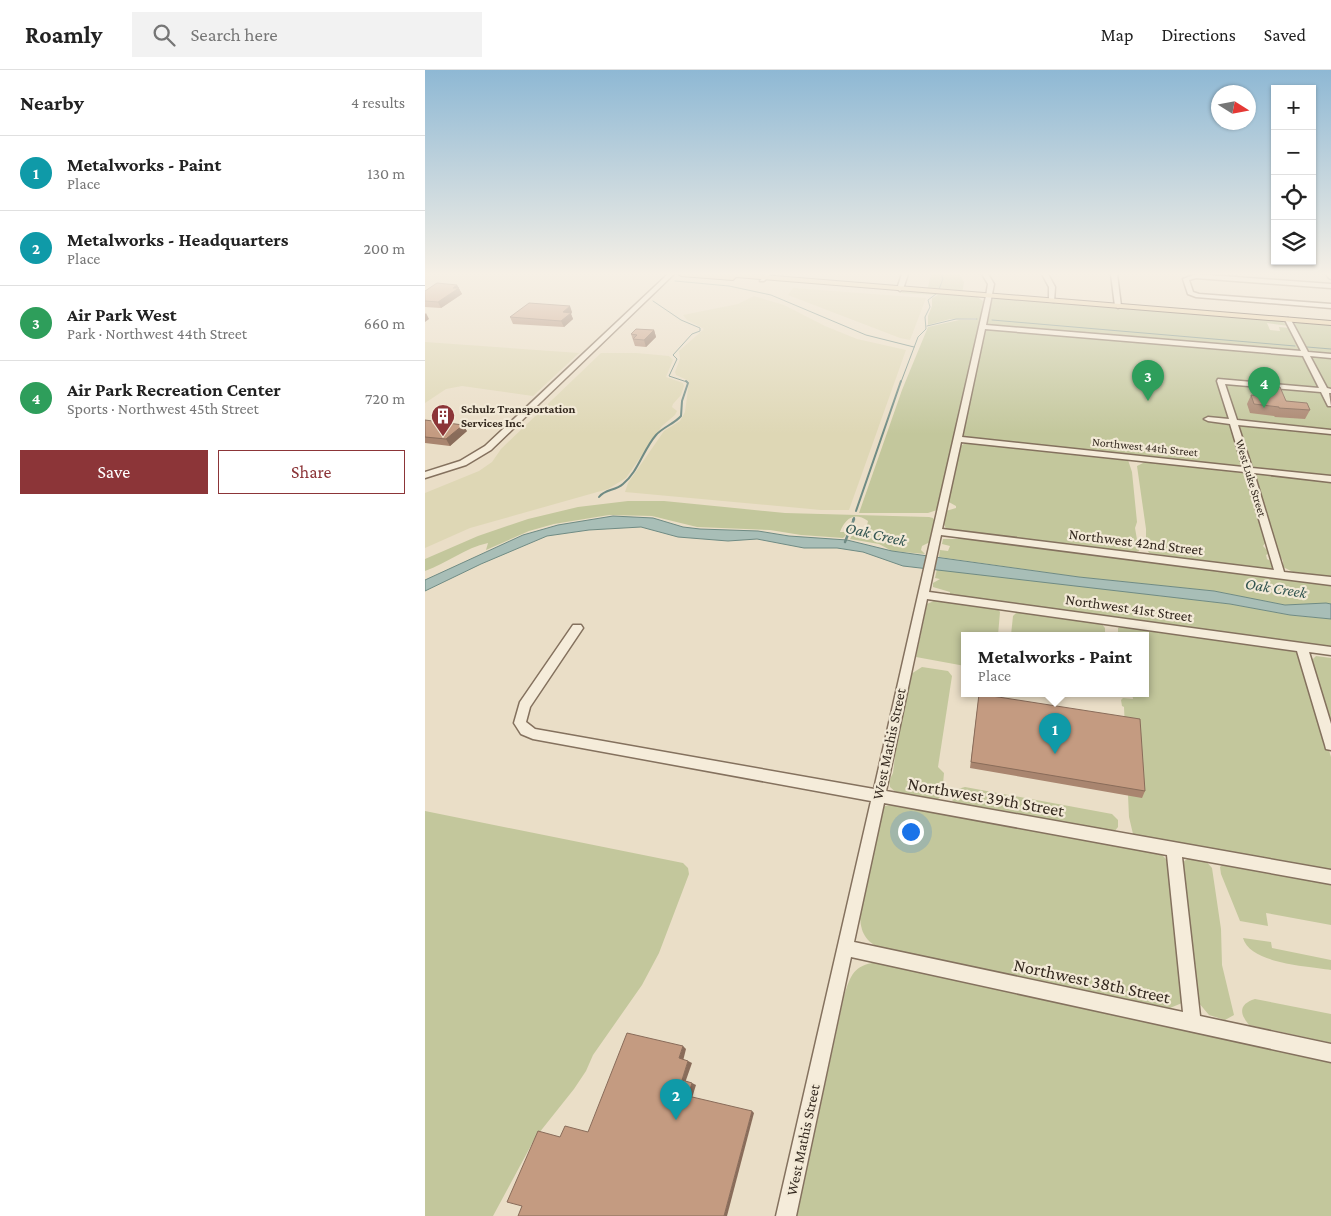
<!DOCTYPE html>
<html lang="en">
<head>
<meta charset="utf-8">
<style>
  :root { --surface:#fff; --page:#f2f2f2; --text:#222; --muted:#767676; --line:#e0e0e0; --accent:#8c3538 }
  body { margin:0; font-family:"Crimson Pro",serif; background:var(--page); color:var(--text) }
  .controls { position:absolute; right:15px; top:15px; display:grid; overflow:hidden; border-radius:0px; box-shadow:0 1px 4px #0004 }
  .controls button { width:45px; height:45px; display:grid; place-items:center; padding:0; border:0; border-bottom:1px solid var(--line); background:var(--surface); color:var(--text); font:25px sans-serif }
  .compass { position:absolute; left:786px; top:15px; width:45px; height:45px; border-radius:50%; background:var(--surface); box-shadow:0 1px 4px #0004; rotate:101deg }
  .you { position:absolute; left:485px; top:761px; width:18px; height:18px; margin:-12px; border:4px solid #fff; border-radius:50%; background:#1a73e8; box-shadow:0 0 0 8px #1a73e833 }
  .badge { display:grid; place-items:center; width:32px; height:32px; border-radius:50%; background:var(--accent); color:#fff; font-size:16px; font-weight:700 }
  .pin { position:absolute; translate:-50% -41px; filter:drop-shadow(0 1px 2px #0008) }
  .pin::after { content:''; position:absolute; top:26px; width:18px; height:15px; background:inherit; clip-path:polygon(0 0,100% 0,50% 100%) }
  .popup { position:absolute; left:536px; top:562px; width:188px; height:65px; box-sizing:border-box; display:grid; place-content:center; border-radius:0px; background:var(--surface); filter:drop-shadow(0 1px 4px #0005); font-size:16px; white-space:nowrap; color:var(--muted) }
  .popup b { font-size:19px; color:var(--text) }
  .popup::after { content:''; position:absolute; left:50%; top:100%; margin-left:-10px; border:10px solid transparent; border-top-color:var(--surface) }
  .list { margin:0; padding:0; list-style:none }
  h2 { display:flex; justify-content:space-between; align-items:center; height:65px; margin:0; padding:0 20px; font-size:21px }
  h2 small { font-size:16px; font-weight:400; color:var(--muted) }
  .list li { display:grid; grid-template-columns:32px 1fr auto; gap:15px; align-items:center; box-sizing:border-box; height:75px; padding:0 20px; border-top:1px solid var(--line) }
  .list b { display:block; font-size:19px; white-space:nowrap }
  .list p { margin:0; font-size:16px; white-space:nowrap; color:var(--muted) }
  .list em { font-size:16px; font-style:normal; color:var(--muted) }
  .actions { display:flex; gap:10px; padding:15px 20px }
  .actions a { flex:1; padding:11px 0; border:1px solid var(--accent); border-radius:0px; text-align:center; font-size:18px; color:var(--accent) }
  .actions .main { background:var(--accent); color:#fff }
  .icon { flex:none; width:28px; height:28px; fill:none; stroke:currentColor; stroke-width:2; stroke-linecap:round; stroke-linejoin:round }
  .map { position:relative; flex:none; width:906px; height:1146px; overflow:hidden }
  header { display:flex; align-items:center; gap:30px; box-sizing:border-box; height:70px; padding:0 25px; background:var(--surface); border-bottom:1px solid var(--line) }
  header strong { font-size:24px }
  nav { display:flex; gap:28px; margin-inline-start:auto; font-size:18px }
  .search { width:350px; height:45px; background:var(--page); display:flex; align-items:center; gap:12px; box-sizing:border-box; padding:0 18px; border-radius:0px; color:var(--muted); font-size:19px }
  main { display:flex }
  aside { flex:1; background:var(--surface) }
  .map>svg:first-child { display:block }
</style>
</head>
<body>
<header>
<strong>Roamly</strong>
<div class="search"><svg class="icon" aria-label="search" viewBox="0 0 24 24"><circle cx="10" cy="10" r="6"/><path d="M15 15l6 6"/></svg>Search here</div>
<nav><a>Map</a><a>Directions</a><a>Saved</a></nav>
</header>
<main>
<aside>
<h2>Nearby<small>4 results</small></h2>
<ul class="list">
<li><span class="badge" style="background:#0f9aa8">1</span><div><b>Metalworks - Paint</b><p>Place</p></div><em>130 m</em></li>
<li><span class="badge" style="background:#0f9aa8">2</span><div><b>Metalworks - Headquarters</b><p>Place</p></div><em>200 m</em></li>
<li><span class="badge" style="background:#2e9e5b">3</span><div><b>Air Park West</b><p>Park · Northwest 44th Street</p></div><em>660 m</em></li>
<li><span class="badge" style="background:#2e9e5b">4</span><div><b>Air Park Recreation Center</b><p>Sports · Northwest 45th Street</p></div><em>720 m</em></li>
</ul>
<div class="actions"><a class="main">Save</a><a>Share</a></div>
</aside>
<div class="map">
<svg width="906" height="1146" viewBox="0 0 906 1146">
  <rect width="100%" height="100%" fill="#eadec7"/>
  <g fill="#ded7b5">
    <path d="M 368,218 L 501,228 L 485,270 L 475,268 L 363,225 Z"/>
    <path d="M 329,226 L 359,235 L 400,256 L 432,269 L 481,280 L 424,440 L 396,440 L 200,422 L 203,413 L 239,361 L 255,351 L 260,342 L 264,311 L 251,305 L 250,302 L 255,289 L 254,281 L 279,259 L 262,250 L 258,245 L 313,234 Z"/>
    <path d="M 0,272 L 154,283 L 108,326 L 37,316 L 21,319 L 0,333 Z"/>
    <path d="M 176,283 L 211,283 L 244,286 L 248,290 L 241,307 L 258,313 L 259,316 L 256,325 L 248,334 L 247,337 L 252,341 L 250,345 L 237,356 L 201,408 L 183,419 L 45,458 L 0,478 L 0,423 L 54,401 L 67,392 L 76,379 Z"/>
  </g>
  <g fill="#c3c79c">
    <path d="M 506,204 L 534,204 L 539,212 L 537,224 L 502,221 Z"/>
    <path d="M 478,221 L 551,226 L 558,231 L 557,242 L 512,440 L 503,443 L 434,443 L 477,320 L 503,257 L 534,250 L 551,250 L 551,248 L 525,249 L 503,255 L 503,246 L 507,236 L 507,228 L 513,225 L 476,223 Z"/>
    <path d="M 570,228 L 856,251 L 864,256 L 842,253 L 845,260 L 855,261 L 854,257 L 865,258 L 875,280 L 870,282 L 564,255 L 560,253 L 566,230 Z"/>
    <path d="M 873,252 L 906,255 L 906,285 L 881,280 L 868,254 Z"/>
    <path d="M 556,257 L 906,286 L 906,409 L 532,369 Z"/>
    <path d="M 542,372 L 703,390 L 707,402 L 712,452 L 710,458 L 714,481 L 707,483 L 521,459 L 518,451 L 521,441 L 531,438 L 531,436 L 522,431 L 534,377 Z"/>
    <path d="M 722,391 L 818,403 L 824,408 L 841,472 L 838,476 L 845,483 L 841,485 L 842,489 L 847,492 L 849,498 L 842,500 L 724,483 L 721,477 L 721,459 L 712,396 Z"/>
    <path d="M 841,404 L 906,411 L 906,508 L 870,503 L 858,497 L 858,491 L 853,482 L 830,409 L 832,405 Z"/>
    <path d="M 203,431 L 239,431 L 360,443 L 504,447 L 508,448 L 510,452 L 505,472 L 497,476 L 496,480 L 500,484 L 467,481 L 454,474 L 425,469 L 430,460 L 433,465 L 441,460 L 443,451 C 429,441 420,449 415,462 L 421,462 L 421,465 L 418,468 L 376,465 L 345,460 L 272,457 L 227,446 L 184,445 L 129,454 L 104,461 L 61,480 L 63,473 C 40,478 22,493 0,501 L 0,489 L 53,466 L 103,449 L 153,437 Z"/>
    <path d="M 534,466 L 906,513 L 906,534 L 860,535 L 789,521 L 654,507 L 514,487 L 515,480 L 523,481 L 525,476 L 517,474 L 518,469 L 533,469 Z"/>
    <path d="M 512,499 L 805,534 L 865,545 L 906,549 L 906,577 L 525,525 L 525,522 L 508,517 L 508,513 L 515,509 L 510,508 Z"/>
    <path d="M 511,530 L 572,538 L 575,542 L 573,565 L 540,565 L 540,596 L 491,587 L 502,534 Z"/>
    <path d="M 593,541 L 676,553 L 680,558 L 680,565 L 586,565 L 588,546 Z"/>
    <path d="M 697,556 L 868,580 L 875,585 L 906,687 L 906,802 L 708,764 L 704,747 L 699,637 L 697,636 L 696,630 L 698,628 L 708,629 L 707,623 L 720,623 L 720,565 L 693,565 L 693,558 Z"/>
    <path d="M 891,586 L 906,588 L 906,656 L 886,591 Z"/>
    <path d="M 497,597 L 523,601 L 527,606 L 513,697 L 519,703 L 517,725 L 511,731 L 474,725 L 465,717 L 464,711 L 468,703 L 472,668 L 486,604 Z"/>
    <path d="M 540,717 L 687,744 L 693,750 L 693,757 L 689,762 L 530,733 L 527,730 L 529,720 Z"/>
    <path d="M 472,734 L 735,783 L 743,791 L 758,925 L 757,933 L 745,938 L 453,877 C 439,870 435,860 435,843 L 457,740 L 460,736 Z"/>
    <path d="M 0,741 L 258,793 L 263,798 L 264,804 L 234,883 L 217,915 L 168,985 L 161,1001 L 149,1019 L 110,1068 L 68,1146 L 0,1146 Z"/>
    <path d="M 765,787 L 779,789 L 787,798 L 796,859 L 797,895 L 809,945 L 800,950 L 784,945 L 773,932 L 756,797 L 758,792 Z"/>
    <path d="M 798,794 L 906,812 L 906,855 L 841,843 L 843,856 L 815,851 L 796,804 L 795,797 Z"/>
    <path d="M 818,868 L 846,872 L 847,878 L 906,890 L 906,900 C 883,896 825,894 818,868 Z"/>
    <path d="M 447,893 L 460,893 L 906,988 L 906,1146 L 372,1146 L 419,926 C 425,908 427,897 447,893 Z"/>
    <path d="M 830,929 L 906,944 L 906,973 L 824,955 C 814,943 814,934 830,929 Z"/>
  </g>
  <path fill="#a8beb7" stroke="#6f8b84" d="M 188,446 L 228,448 L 258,457 L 275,459 L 333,461 L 364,466 L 422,470 L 467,481 L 654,507 L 789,521 L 860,535 L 901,533 L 906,534 L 906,549 L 865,545 L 805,534 L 478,496 L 438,482 L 412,478 L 379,478 L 332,469 L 303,471 L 253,467 L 216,457 L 164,460 L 122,466 L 56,494 L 0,521 L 0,510 L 98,465 L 133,455 Z"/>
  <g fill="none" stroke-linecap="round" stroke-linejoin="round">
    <g stroke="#6f8b84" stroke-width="1">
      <path d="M 250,211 L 304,216 L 346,225 L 441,265 L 489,277"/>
      <path d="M 514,219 L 518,209 L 516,204"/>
      <path d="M 228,231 L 256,250 L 275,258 L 275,261 L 267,264 L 248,285 L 252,289 L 244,306 L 262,312"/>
      <path d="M 567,250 L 870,276"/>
      <path d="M 502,256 L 531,249 L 552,249"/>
      <path d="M 882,277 L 906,279"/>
      <path d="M 476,312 L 493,267 L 501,259 L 500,247 L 505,237 L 503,230 L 511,224"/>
    </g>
    <g stroke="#6f8b84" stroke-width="2">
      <path d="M 174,427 C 180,419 190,421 198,414 C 213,402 218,380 231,365 C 238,357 249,354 256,346 L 257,331 L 263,313 L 261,311"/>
      <path d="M 431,441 L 476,311"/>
      <path d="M 428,450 L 429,448"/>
    </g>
    <path stroke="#6f8b84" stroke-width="2.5" d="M 420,472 L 429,449"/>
    <g stroke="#84715e" stroke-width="3">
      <g id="minor">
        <path d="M 243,204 L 249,204 L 66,380 L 41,395 L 0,408 L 0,402 L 35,391 L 60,376 Z"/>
        <path d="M 340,204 L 346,204 L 339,211 L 335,211 Z"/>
        <path d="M 477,204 L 483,204 L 478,219 L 475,221 L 472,219 Z"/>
        <path d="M 557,204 L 563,204 L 569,214 L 561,255 L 876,281 L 860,250 L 863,248 L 866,250 L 883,282 L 906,284 L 906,288 L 885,286 L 902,318 L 906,319 L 906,323 L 904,323 L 906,336 L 903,336 L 896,322 L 800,314 L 812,350 L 906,360 L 906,364 L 813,355 L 827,398 L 906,406 L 906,412 L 829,403 L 859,502 L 906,507 L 906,515 L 516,465 L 504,522 L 906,577 L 906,585 L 884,582 L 906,654 L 906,680 L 901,679 L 900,675 L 872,581 L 502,529 L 461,721 L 906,800 L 906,814 L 757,787 L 775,946 L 906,974 L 906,992 L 426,887 L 371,1146 L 351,1146 L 446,731 L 108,669 L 96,664 L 89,653 L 95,632 L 148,555 L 156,555 L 158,558 L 156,561 L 105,637 L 101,652 L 110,659 L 449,719 L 561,226 L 563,214 ZM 560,259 L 878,286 L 894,318 L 793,309 L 792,311 L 804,349 L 783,347 L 779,349 L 783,351 L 805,354 L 818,397 L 537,367 ZM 536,372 L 820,402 L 849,500 L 517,459 ZM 459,733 L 742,785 L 758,942 L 429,872 Z"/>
        <path d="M 617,204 L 623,204 L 630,217 L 629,232 L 624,231 L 624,217 Z"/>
        <path d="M 686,204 L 692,204 L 696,236 L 693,238 L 690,236 Z"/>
        <path d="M 771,204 L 906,214 L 906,218 L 771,208 L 764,210 L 768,222 L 774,224 L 906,234 L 906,238 L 771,227 L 763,224 L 758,209 Z"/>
        <path d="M 901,204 L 906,204 L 906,209 L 904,208 Z"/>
      </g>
    </g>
    <g stroke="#524032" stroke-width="2">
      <path id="major" d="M 253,204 L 325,204 L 906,251 L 906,255 L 311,207 L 308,210 L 256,206 Z"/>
    </g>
    <use href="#minor" fill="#f5ecda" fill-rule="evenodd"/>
    <use href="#major" fill="#e9d1a3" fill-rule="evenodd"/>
  </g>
  <g fill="#a9856f">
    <path d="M 32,215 L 37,224 L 16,238 L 0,237 L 0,221 Z"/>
    <path d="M 147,242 L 146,244 L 148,249 L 139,257 L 88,254 L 85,247 Z"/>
    <path d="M 229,260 L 231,267 L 221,277 L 210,276 L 206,264 Z"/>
    <path d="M 834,315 L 861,331 L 885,340 L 880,349 L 850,347 L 849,346 L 825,343 L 822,334 L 826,325 L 831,325 L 830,324 Z"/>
    <path d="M 0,350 L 42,361 L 25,376 L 0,373 Z"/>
    <path d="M 554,624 L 720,721 L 717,728 L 545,698 Z"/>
  </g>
  <g fill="#896c5a">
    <path d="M 32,215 L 37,224 L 16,238 L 13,232 L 28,218 Z"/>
    <path d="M 145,236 L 147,242 L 146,244 L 148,249 L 139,257 L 136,251 L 138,242 Z"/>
    <path d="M 1,243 L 4,249 L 0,252 L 0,244 Z"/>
    <path d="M 229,260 L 231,267 L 221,277 L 219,270 Z"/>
    <path d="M 38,355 L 42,361 L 25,376 L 21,369 Z"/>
    <path d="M 258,976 L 261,979 L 258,991 L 254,988 Z"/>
    <path d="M 263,991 L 267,993 L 260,1013 L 257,1010 Z"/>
    <path d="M 267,1013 L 271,1015 L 267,1028 L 263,1026 Z"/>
    <path d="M 327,1041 L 329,1043 L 302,1146 L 299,1146 Z"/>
  </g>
  <g fill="#c49b81" stroke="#896c5a">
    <path d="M 12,213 L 32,215 L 28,218 L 34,218 L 13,232 L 0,231 L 0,221 Z"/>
    <path d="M 104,233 L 145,236 L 138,242 L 146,243 L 136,251 L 85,247 Z"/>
    <path d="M 211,259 L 229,260 L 219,270 L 208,269 L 212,265 L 206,264 Z"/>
    <path d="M 834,315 L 855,317 L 861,331 L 882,333 L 885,340 L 854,338 L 854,337 L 829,334 L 826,325 L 838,326 Z"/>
    <path d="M 0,350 L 38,355 L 21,369 L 0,367 Z"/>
    <path d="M 554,624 L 715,649 L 720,721 L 546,692 Z"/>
    <path d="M 202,963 L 258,976 L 254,988 L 263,991 L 257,1010 L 267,1013 L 263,1026 L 327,1041 L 299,1146 L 93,1146 L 97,1136 L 82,1132 L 113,1061 L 135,1067 L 140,1056 L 163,1062 Z"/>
  </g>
  <linearGradient id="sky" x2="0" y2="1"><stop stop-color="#8eb8d4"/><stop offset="0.56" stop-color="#f6f0e6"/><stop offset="1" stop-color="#f6f0e6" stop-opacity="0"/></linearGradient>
  <rect width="906" height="364" fill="url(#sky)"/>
  <defs>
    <g id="building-pin" transform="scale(1.25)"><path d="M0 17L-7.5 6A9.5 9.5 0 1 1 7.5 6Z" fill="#8c3538" stroke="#f2e9d6"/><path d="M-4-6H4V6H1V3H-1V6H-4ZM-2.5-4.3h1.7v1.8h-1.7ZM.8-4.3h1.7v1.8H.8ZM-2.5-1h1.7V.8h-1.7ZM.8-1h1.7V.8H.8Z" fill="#fff"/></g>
  </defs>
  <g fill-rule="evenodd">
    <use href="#building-pin" x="18" y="346"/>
  </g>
  <g text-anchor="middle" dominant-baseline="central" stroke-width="4.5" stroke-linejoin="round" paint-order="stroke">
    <g font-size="12" font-weight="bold" fill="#352a20" stroke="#f2e9d6" text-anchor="start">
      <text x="36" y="339">Schulz Transportation<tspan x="36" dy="14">Services Inc.</tspan></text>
    </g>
    <g font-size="12" fill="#352a20" stroke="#f2e9d6">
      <text transform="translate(720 377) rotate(6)">Northwest 44th Street</text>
      <text transform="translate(826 408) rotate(73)">West Luke Street</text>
    </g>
    <g font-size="15" fill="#352a20" stroke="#f2e9d6">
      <text transform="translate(711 472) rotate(7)">Northwest 42nd Street</text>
      <text transform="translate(704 538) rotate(8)">Northwest 41st Street</text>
      <text transform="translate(464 674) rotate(-78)">West Mathis Street</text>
      <text transform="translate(378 1070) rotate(-78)">West Mathis Street</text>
    </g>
    <g font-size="16" font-style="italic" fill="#315450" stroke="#f2e9d6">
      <text transform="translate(451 464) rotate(13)">Oak Creek</text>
      <text transform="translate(851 518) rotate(9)">Oak Creek</text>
    </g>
    <g font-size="18" fill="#352a20" stroke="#f2e9d6">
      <text transform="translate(561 727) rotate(10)">Northwest 39th Street</text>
      <text transform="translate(667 911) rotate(12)">Northwest 38th Street</text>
    </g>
  </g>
</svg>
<div class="controls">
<button>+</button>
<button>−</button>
<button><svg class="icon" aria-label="locate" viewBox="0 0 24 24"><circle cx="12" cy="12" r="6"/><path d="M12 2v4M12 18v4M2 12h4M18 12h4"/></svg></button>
<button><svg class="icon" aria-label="layers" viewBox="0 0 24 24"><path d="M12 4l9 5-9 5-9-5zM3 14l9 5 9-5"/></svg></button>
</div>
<svg class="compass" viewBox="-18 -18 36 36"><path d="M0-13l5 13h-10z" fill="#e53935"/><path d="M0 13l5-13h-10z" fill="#767676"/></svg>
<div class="you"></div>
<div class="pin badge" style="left:630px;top:684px;background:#0f9aa8">1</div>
<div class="popup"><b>Metalworks - Paint</b>Place</div>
<div class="pin badge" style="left:251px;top:1050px;background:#0f9aa8">2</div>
<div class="pin badge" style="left:723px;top:331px;background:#2e9e5b">3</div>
<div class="pin badge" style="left:839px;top:338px;background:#2e9e5b">4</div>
</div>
</main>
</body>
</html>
